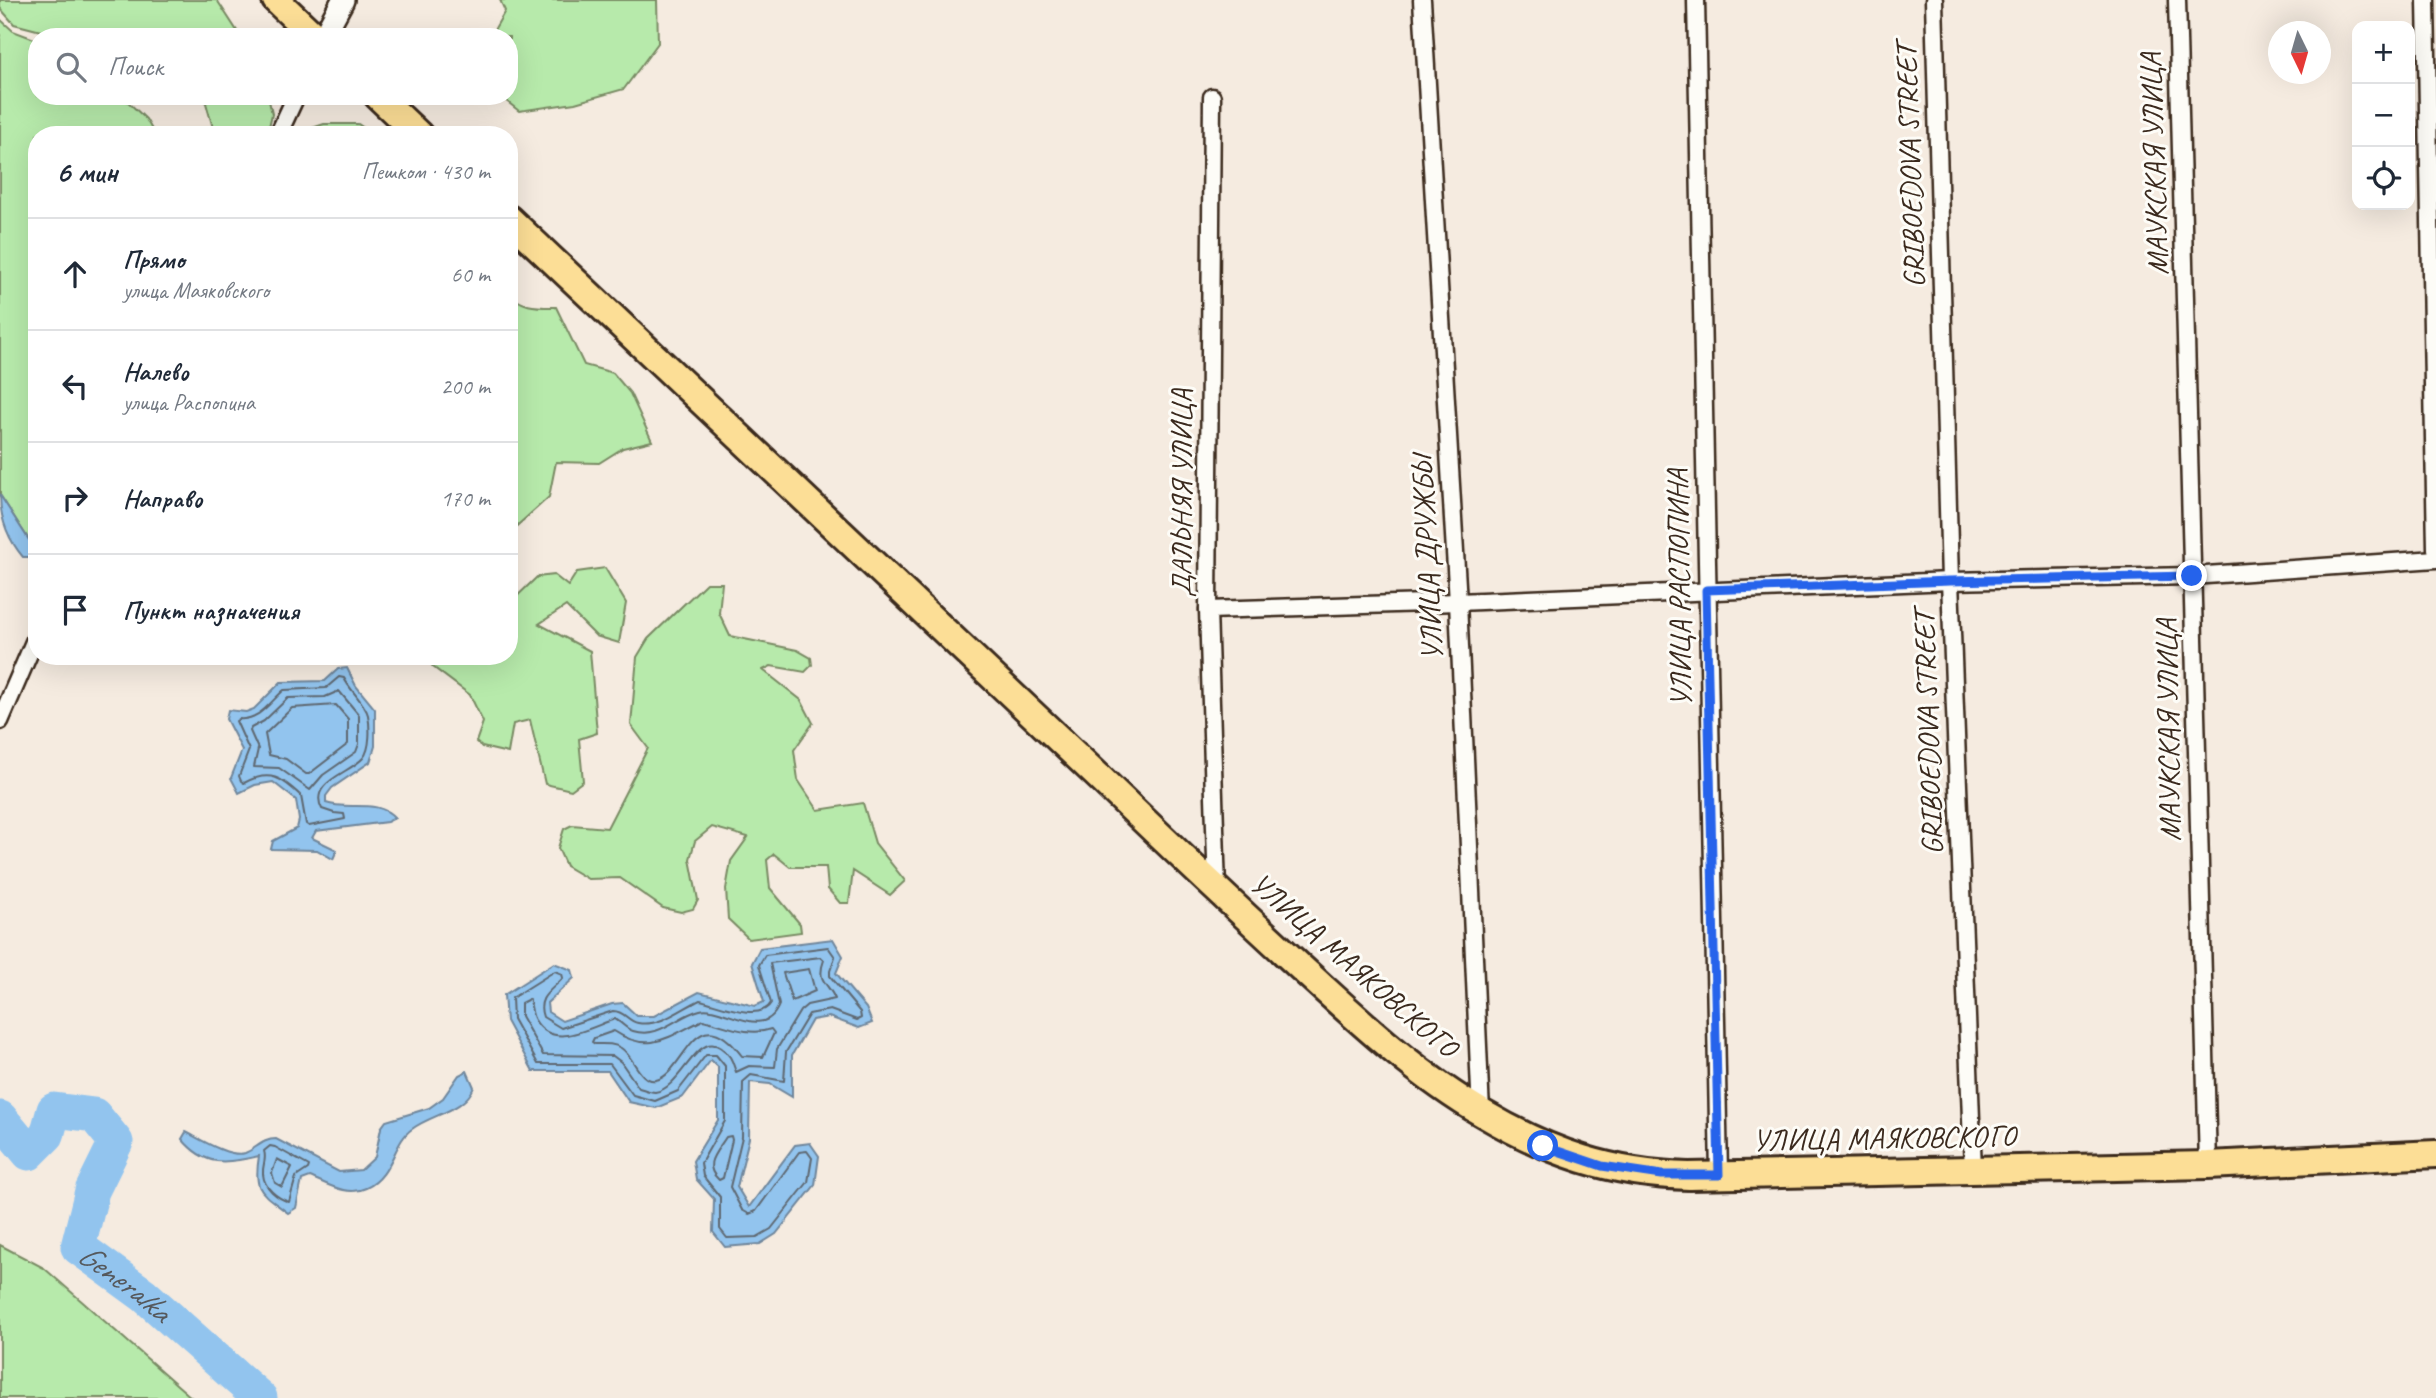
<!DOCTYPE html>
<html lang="ru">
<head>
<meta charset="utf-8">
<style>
  :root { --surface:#fff; --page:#f6f6f7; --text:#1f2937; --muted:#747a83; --line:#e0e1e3 }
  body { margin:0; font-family:Caveat,sans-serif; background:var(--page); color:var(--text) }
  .controls { position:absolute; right:21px; top:21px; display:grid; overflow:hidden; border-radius:14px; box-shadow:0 7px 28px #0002 }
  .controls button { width:63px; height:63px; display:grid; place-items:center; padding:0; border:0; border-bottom:2px solid var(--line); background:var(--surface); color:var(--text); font:35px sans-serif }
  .compass { position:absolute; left:2268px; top:21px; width:63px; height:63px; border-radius:50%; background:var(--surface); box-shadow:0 7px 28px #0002; rotate:175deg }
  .stop { position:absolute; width:21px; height:21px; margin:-16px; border:5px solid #2563eb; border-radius:50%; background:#fff }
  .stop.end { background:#2563eb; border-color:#fff; box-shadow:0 2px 7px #0008 }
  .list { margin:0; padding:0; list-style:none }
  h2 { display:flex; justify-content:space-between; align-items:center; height:91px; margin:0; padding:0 28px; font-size:30px }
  h2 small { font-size:23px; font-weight:400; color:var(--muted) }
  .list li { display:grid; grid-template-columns:46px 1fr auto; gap:21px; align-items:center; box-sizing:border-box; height:112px; padding:0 28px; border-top:2px solid var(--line) }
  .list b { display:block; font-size:26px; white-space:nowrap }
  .list p { margin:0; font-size:23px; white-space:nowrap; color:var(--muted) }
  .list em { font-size:23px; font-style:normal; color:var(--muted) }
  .icon { flex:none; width:38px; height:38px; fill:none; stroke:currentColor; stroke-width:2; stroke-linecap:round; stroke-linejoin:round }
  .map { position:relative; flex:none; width:2436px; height:1398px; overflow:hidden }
  .search { position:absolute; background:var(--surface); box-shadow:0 7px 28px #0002; left:28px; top:28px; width:490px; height:77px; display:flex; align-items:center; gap:18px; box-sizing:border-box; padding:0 24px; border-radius:28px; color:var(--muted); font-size:26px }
  .panel { position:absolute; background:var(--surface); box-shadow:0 7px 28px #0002; left:28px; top:126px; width:490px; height:539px; border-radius:28px }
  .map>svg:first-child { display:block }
</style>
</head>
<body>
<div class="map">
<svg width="2436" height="1398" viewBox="0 0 2436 1398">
  <rect width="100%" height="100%" fill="#f5ebe0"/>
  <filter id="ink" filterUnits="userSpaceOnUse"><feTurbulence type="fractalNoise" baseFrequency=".0143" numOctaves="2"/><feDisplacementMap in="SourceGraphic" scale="14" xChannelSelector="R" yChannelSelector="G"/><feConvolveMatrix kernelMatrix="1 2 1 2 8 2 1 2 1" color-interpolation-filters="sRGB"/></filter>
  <g filter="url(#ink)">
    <g fill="#b7eaab" stroke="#798a64" stroke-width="2">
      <path d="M 0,0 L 217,0 L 241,37 L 184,37 L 176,33 L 162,37 L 64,37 L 14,24 L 0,8 Z"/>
      <path d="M 500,0 L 657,0 L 658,43 L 624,89 L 575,103 L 519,111 L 500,96 L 509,96 L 509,37 L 490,37 L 505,11 Z"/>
      <path d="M 0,19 L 13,31 L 37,40 L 37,96 L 71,96 L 77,103 L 85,102 L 91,96 L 122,96 L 146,119 L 155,135 L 37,135 L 37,540 L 29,540 L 0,495 Z"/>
      <path d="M 209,96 L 268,96 L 272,114 L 267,135 L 215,135 L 206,103 Z"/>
      <path d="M 324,124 L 358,124 L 374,135 L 306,135 L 309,129 Z"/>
      <path d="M 509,292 C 520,308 538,307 556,307 L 584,365 L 613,373 L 630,393 L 652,441 L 623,448 L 599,463 L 556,462 L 549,497 L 509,533 Z"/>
      <path d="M 605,568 L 626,603 L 619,643 L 596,636 L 566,606 L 539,624 L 590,651 L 597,733 L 579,739 L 583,781 L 571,790 L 545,784 L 530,720 L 513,724 L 508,753 L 482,747 L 476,742 L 483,722 L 470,695 L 433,667 L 426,656 L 509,656 L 509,604 L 537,577 L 554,575 L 568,586 L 577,572 Z"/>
      <path d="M 706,583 L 722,583 L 719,613 L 730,636 L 797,650 L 811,658 L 812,665 L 805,672 L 771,666 L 763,670 L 801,700 L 813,723 L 794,750 L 798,780 L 818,810 L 863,803 L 875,843 L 905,881 L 890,895 L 853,871 L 849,903 L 840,903 L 828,889 L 826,867 L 790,867 L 774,854 L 767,860 L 770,888 L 800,924 L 801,932 L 749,939 L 728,919 L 726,889 L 731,861 L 748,837 L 712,827 L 695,841 L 690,859 L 698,900 L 693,909 L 681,912 L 663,908 L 620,878 L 588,879 L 566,866 L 558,848 L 564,829 L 572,825 L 607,828 L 648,748 L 631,725 L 637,657 L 648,639 Z"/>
      <path d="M 0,1245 L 44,1268 L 192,1398 L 0,1398 Z"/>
    </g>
    <g fill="#92c4ee" stroke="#6f869b" stroke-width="2">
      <path d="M 0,495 L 29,540 L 37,540 L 37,554 L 32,557 L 23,557 C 7,538 0,519 0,495 Z"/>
      <path d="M 347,668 L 356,686 L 375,709 L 375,746 L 370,762 L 332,788 L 326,796 L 326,803 C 348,811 378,798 395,818 L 387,822 L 316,831 L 312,838 L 337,850 L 333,859 L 317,850 L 271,849 L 273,841 L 297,828 L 299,820 L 296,800 L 273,782 L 255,785 L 239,793 L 231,778 L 242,750 L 226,719 L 228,710 L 246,712 L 254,709 L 281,682 L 325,681 L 338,669 Z"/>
      <path d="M 833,939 L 843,956 L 836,973 L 866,1008 L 872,1023 L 859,1028 L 829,1017 L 812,1020 L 792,1055 L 792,1097 L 770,1084 L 750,1082 L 749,1138 L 737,1187 L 749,1207 L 795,1145 L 810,1143 L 819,1156 L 815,1185 L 776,1234 L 760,1244 L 725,1247 L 713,1232 L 714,1199 L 696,1179 L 693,1161 L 718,1120 L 718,1067 L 711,1060 L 683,1097 L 656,1108 L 629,1102 L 608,1071 L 533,1071 L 506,1021 L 504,995 L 554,963 L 572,970 L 574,978 L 547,1003 L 548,1012 L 562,1021 L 612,1004 L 623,1003 L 637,1016 L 654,1016 L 699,992 L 755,1006 L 764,1002 L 752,963 L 760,948 Z"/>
      <path d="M 467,1071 L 474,1087 C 465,1111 432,1114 412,1129 C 393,1142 393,1176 366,1188 C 347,1197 328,1184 310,1177 L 302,1180 L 296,1208 L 288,1213 C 261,1192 253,1192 259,1156 C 226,1164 205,1167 182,1139 L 186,1132 C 200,1139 230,1158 245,1153 C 257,1148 263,1139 276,1139 L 339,1172 L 361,1170 L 375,1157 L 381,1128 L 386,1121 L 429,1108 L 443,1098 L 459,1075 Z"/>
    </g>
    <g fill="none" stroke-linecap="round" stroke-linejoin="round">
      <g stroke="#5e6871" stroke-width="2">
        <path d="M 339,677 L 344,678 C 349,689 366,705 368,715 C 370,726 371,749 363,758 C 350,773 308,782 322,809 L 334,813 L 344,814 L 345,819 L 309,826 L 306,824 L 301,796 C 282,778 270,769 244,783 L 241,781 L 239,776 L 249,750 L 236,721 L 239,719 C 259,721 270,702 284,690 L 326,688 Z"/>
        <path d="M 339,691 L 359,715 L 359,744 L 356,752 L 323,775 L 310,790 L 279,768 L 254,767 L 258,749 L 250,731 L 251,728 L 264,721 L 288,698 L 325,697 Z"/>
        <path d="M 336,705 L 348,719 L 348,744 L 309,774 L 306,774 L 286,759 L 269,755 L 265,734 L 292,708 Z"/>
        <path d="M 828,947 L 835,957 L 830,971 L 830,976 L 860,1012 L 861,1018 L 857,1020 L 830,1010 L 809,1014 L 786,1052 L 784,1081 L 751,1075 L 743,1082 L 742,1137 L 730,1187 L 742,1210 L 749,1214 L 756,1211 L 799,1152 L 807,1151 L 812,1158 L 808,1182 L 771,1229 L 757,1237 L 727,1238 L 720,1229 L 720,1197 L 703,1176 L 701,1163 L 725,1121 L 725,1066 L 716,1055 L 706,1055 L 678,1091 L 655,1101 L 633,1095 L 610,1064 L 538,1064 L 513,1019 L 512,998 L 555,971 L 562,974 L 563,978 C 551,991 536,997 543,1017 L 561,1028 L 613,1011 C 625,1011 627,1021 638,1023 C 660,1027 681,1009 700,1000 C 718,1004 760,1023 771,1003 L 759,965 L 765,955 Z"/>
        <path d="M 821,957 L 824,960 C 816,982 828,982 835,999 L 807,1005 L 800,1011 L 777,1049 L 775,1067 L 749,1066 L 736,1072 C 734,1067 733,1062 730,1057 C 700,1016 684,1089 655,1092 C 650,1092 643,1089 639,1088 L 621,1062 L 613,1056 L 543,1055 L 521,1016 L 521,1003 L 529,999 C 532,1005 531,1014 535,1020 C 553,1051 590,1027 615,1019 C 621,1022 626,1029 633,1031 C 660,1039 676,1016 700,1010 C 722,1004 764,1043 779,1005 L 770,963 Z"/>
        <path d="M 809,969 L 815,991 L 792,1001 L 783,973 Z"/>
        <path d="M 703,1020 C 725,1025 749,1037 771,1029 L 774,1033 L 763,1057 L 742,1056 C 695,993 685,1074 656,1080 C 639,1083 634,1056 621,1048 C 613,1043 604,1044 595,1044 L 592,1042 L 594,1038 L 614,1031 C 650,1055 669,1036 703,1020 Z"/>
        <path d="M 726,1137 L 731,1136 L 732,1140 L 723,1178 L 719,1180 C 702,1165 716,1153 726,1137 Z"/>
        <path d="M 270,1146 L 275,1147 L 309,1166 L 308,1169 L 296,1177 L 289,1202 C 277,1198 264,1188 263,1174 C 262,1165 267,1160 264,1151 Z"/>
        <path d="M 277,1159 L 292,1167 L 282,1187 L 275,1183 L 272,1173 Z"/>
      </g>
      <path stroke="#92c4ee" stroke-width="35" id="s1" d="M 0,1118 L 29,1153 L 47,1135 L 54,1110 L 94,1115 L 116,1142 L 92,1191 L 78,1247 L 144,1295 L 260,1398"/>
      <g stroke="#3b2a1e" stroke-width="21">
        <g id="minor">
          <path d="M 1422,0 L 1458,602 L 1481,1113"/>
          <path d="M 1696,0 L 1719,1175"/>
          <path d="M 1934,0 L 1950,581 L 1973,1170"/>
          <path d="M 2177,0 L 2208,1165"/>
          <path d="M 2426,0 L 2436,549"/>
          <path d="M 1212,97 L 1208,610 L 1217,890"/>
          <path d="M 278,135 L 296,96"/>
          <path d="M 1208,610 L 1458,602 L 1950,581 L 2192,576 L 2436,559"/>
          <path d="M 0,721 L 37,635"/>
        </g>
      </g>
      <g stroke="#3b2a1e" stroke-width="26">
        <path id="tertiary" d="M 323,37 L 343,0"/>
      </g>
      <g stroke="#3b2a1e" stroke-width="32">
        <g id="primary">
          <path d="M 276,0 L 315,37"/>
          <path d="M 378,96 L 419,135"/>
          <path d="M 509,219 C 707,405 904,591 1100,778 C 1165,841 1231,903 1297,964 C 1356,1018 1415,1074 1484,1114 C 1550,1153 1612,1174 1689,1176 L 2208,1165 L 2436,1154"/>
        </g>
      </g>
      <use href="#minor" stroke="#fdfcf7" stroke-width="16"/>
      <use href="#tertiary" stroke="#fdfcf7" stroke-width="21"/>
      <use href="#primary" stroke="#fcde96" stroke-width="26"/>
    </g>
  </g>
  <g fill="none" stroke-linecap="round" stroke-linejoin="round" filter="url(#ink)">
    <path stroke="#2563eb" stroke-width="9" d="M 1543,1146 L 1602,1166 L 1662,1175 L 1719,1175 L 1706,590 L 1950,581 L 2192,576"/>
  </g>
  <g text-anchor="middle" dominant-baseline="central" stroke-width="6" stroke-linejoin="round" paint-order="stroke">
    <g font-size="30" fill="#3b2a1e" stroke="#fdfcf7">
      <text transform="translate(2154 164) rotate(-92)">МАУКСКАЯ УЛИЦА</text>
      <text transform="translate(1910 166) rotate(-92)">GRIBOEDOVA STREET</text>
      <text transform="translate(1181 493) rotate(-90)">ДАЛЬНЯЯ УЛИЦА</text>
      <text transform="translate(1427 558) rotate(-93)">УЛИЦА ДРУЖБЫ</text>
      <text transform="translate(1679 588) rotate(-91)">УЛИЦА РАСПОПИНА</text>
      <text transform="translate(2168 730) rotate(-91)">МАУКСКАЯ УЛИЦА</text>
      <text transform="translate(1928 733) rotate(-92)">GRIBOEDOVA STREET</text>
      <text transform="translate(1354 965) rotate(41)">УЛИЦА МАЯКОВСКОГО</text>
      <text transform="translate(1884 1138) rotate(-1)">УЛИЦА МАЯКОВСКОГО</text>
    </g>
    <g font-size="32" font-style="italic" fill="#55585c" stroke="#fdfcf7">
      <text stroke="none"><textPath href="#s1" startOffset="343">Generalka</textPath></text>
    </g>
  </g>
</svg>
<div class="controls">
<button>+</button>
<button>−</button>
<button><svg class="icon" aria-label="locate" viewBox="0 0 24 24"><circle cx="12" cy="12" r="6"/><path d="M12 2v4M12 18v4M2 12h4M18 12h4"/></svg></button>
</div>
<svg class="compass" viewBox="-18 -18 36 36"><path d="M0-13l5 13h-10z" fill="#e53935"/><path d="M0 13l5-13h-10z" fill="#747a83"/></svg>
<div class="stop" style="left:1543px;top:1146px"></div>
<div class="stop end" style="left:2192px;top:576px"></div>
<div class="search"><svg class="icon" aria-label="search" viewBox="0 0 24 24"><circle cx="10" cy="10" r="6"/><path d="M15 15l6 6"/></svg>Поиск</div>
<section class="panel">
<h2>6 мин<small>Пешком · 430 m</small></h2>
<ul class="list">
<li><svg class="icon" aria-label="ahead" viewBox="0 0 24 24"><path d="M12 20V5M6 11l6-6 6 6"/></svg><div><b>Прямо</b><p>улица Маяковского</p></div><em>60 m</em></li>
<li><svg class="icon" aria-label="left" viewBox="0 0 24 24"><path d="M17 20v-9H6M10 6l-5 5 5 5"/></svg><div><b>Налево</b><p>улица Распопина</p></div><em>200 m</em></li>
<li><svg class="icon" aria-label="right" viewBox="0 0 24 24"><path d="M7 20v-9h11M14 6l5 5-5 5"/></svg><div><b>Направо</b></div><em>170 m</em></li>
<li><svg class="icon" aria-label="arrive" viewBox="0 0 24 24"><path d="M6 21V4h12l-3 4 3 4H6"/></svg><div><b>Пункт назначения</b></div></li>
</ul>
</section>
</div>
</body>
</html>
